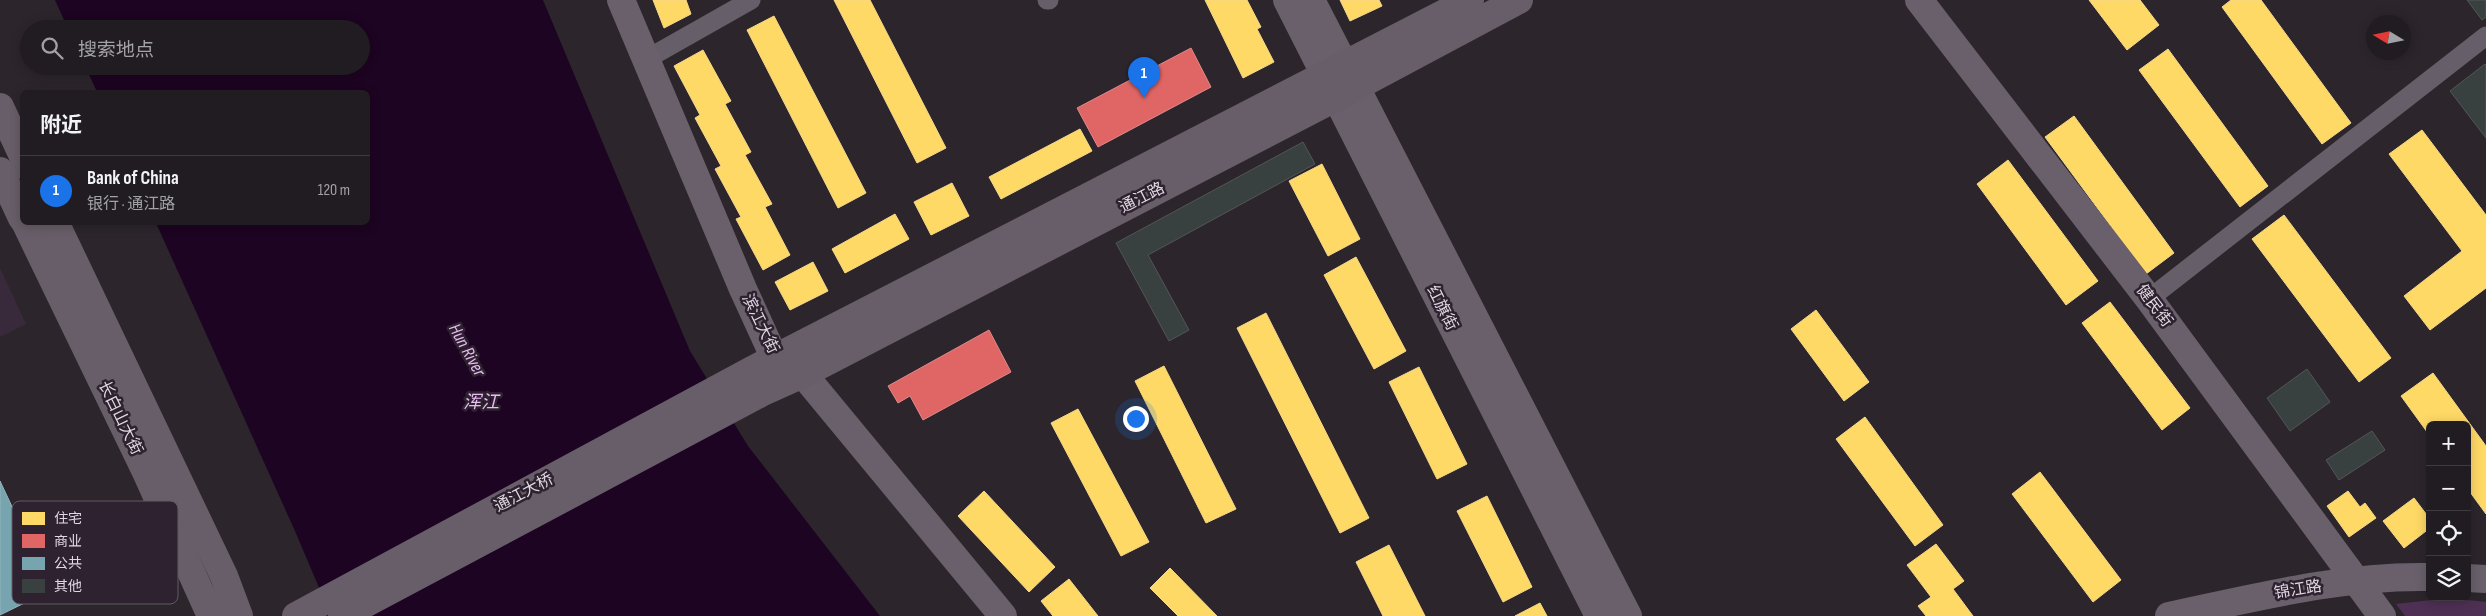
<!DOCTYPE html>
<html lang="zh">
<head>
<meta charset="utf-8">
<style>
  :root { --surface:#211c21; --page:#29252a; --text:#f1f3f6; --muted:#a2a1a5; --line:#3e3a3f; --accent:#1a73e8 }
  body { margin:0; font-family:"Sofia Sans Condensed","Noto Sans SC",sans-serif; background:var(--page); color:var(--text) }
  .controls { position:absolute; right:15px; bottom:15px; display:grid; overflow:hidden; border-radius:8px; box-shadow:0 2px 12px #0003 }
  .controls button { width:45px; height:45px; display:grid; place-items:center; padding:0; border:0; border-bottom:1px solid var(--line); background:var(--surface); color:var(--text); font:25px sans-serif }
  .compass { position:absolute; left:2366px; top:15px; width:45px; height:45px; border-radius:50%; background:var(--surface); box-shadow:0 2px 12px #0003; rotate:280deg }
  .you { position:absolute; left:1135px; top:418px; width:18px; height:18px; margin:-12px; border:4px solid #fff; border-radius:50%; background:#1a73e8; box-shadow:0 0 0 8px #1a73e833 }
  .badge { display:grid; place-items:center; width:32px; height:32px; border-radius:50%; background:var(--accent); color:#fff; font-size:16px; font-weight:700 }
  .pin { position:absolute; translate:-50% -41px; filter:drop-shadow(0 1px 2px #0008) }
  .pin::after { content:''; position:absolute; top:26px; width:18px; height:15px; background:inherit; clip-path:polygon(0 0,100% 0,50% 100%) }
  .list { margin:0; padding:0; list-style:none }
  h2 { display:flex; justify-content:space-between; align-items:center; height:65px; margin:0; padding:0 20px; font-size:21px }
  h2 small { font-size:16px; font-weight:400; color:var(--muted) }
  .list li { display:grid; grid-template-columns:32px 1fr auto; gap:15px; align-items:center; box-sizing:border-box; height:70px; padding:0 20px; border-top:1px solid var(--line) }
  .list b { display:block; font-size:19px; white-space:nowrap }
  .list p { margin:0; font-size:16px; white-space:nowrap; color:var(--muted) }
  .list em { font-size:16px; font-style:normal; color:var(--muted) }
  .icon { flex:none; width:28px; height:28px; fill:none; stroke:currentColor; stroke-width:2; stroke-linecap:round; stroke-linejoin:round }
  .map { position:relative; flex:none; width:2486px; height:616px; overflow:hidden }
  .search { position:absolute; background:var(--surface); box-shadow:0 2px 12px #0003; left:20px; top:20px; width:350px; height:55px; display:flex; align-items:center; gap:12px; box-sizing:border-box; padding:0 18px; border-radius:28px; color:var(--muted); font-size:19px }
  .panel { position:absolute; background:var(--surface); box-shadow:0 2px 12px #0003; left:20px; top:90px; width:350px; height:135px; border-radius:8px }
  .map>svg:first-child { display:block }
</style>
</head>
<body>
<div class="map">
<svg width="2486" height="616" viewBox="0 0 2486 616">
  <rect width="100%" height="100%" fill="#2c262c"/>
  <path fill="#38293b" d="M 0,268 L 26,324 L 0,337 Z"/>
  <path fill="#4e3054" d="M 2449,598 L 2486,602 L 2486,616 L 2405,616 L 2396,604 Z"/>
  <path fill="#1d0422" d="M 55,0 L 543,0 L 690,351 L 748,446 L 880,616 L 331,616 L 295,531 L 156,223 L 368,222 L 368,92 L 97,92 L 85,66 L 361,66 L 361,29 L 68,29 Z"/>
  <g fill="#ffd966" stroke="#f5d88b">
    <path d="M 653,0 L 686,0 L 691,14 L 664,28 Z"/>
    <path d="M 834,0 L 870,0 L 946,148 L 917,163 Z"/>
    <path d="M 1205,0 L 1247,0 L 1261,27 L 1257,29 L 1274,62 L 1243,78 Z"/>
    <path d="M 1340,0 L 1379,0 L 1382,6 L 1350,21 Z"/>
    <path d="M 2089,0 L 2140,0 L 2159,25 L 2127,50 Z"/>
    <path d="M 2231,0 L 2261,0 L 2351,123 L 2322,144 L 2222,7 Z"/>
    <path d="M 774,16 L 866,193 L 838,208 L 747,30 Z"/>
    <path d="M 2168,49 L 2268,186 L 2240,207 L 2139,70 Z"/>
    <path d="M 703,50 L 731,101 L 725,104 L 751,152 L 745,155 L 772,204 L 765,207 L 790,255 L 763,270 L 736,219 L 741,217 L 715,169 L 721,166 L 695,118 L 700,115 L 674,66 Z"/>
    <path d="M 2074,116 L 2174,253 L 2146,274 L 2045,137 Z"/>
    <path d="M 1080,129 L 1092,151 L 1001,199 L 989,177 Z"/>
    <path d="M 2422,130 L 2486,215 L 2486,288 L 2430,330 L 2404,296 L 2462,251 L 2389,154 Z"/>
    <path d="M 2008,160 L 2098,281 L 2066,305 L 1977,184 Z"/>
    <path d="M 1322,164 L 1360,239 L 1328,256 L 1289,181 Z"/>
    <path d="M 952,183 L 969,216 L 931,235 L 914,202 Z"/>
    <path d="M 895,214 L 909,239 L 845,273 L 832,249 Z"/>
    <path d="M 2284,215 L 2391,358 L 2359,382 L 2252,239 Z"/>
    <path d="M 1356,257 L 1406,351 L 1374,369 L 1324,275 Z"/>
    <path d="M 813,262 L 828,291 L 790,310 L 775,282 Z"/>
    <path d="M 2110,302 L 2190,408 L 2162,430 L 2082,323 Z"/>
    <path d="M 1816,310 L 1869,382 L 1844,401 L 1791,329 Z"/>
    <path d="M 1266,313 L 1369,518 L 1340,533 L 1237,328 Z"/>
    <path d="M 1164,366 L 1236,509 L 1206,523 L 1135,381 Z"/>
    <path d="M 1419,367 L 1467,464 L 1437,479 L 1389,382 Z"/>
    <path d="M 2433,373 L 2486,446 L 2486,514 L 2467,488 L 2467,425 L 2430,425 L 2430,436 L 2401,396 Z"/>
    <path d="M 1078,409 L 1149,542 L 1121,556 L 1051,423 Z"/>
    <path d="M 1865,417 L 1943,525 L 1915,546 L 1836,439 Z"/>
    <path d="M 2040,472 L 2121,580 L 2093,602 L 2012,494 Z"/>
    <path d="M 984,491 L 1055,567 L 1029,592 L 958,516 Z"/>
    <path d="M 2348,491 L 2360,507 L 2365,503 L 2376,518 L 2349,537 L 2327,506 Z"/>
    <path d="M 1487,496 L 1532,587 L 1503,602 L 1457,511 Z"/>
    <path d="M 2414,498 L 2430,519 L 2430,528 L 2404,548 L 2383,521 Z"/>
    <path d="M 1936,544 L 1964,581 L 1953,589 L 1973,616 L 1926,616 L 1918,606 L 1931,597 L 1907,565 Z"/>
    <path d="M 1389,545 L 1425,616 L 1383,616 L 1356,562 Z"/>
    <path d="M 1170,568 L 1217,616 L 1178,616 L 1150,588 Z"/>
    <path d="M 1069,579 L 1098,616 L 1053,616 L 1041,601 Z"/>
    <path d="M 1540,603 L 1547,616 L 1515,616 Z"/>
  </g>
  <g fill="#e06666" stroke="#e0888b">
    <path d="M 1191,48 L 1211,87 L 1098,147 L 1077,108 Z"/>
    <path d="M 989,330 L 1011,372 L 923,420 L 910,396 L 898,403 L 888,386 Z"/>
  </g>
  <path fill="#76a5af" stroke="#96b4be" d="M 0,481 L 51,590 L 0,615 Z"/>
  <g fill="#394140" stroke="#535556">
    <path d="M 2467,0 L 2486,0 L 2486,17 L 2482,20 Z"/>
    <path d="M 2485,64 L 2486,65 L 2486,138 L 2450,91 Z"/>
    <path d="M 1303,142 L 1315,164 L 1148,255 L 1189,330 L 1169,341 L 1116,243 Z"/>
    <path d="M 2307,369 L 2330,402 L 2290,431 L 2267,398 Z"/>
    <path d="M 2372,431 L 2385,450 L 2339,480 L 2326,460 Z"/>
  </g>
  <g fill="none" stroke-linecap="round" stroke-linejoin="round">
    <g stroke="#665e68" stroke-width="19">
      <path d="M 1047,0 L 1049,0"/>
      <path d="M 645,60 L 751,0"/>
      <path d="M 0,177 L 22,167"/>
      <path d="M 2149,299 L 2486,36"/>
    </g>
    <g stroke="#69606c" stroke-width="28">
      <path d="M 621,0 L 743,289 L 775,359 L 803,374 L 1003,616"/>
      <path d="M 1287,0 L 1599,616"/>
      <path d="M 1311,0 L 1628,616"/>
      <path d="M 1919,0 L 2149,299 L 2382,616"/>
      <path d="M 2467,578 L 2486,579"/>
      <path d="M 2169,616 C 2254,598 2342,575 2430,577"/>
    </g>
    <g stroke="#685e69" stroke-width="28">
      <path d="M 0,107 L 22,154"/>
      <path d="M 0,171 L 22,218"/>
      <path d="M 25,222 L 146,472 L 211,616"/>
      <path d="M 55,222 L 224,576 L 239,616"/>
      <path d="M 296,616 L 752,370 L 1470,0"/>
      <path d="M 342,616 L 763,392 L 803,374 L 1335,98 L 1519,0"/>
    </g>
  </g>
  <g text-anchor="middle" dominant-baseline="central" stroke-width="5" stroke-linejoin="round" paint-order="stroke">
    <g font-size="16" fill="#dfd7e1" stroke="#2e2230">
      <text transform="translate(1142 198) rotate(-27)">通江路</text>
      <text transform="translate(2154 306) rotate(53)">健民街</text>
      <text transform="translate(1442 308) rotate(63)">红旗街</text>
      <text transform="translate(760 324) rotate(64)">滨江大街</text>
      <text transform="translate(120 418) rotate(64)">长白山大街</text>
      <text transform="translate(524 493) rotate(-28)">通江大桥</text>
      <text transform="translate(2298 590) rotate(-9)">锦江路</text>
    </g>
    <g font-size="18" font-style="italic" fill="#eabcf4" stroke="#2e2230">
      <text transform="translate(467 350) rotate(61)">Hun River</text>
      <text x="481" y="402">浑江</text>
    </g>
  </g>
  <rect x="12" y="501" width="166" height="103" rx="8" fill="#2e2230" stroke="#635865" stroke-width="1"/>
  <rect x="22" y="512" width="23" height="13" fill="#ffd966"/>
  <rect x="22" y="534" width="23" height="14" fill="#e06666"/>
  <rect x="22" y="557" width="23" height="13" fill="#76a5af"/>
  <rect x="22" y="579" width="23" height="14" fill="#394140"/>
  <g font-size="14" fill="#dfd7e1">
    <text x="54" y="523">住宅</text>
    <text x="54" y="546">商业</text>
    <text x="54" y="568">公共</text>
    <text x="54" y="591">其他</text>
  </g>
</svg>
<div class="controls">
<button>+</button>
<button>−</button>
<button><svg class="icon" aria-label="locate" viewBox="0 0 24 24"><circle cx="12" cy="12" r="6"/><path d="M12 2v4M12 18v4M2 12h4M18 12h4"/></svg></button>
<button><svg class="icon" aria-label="layers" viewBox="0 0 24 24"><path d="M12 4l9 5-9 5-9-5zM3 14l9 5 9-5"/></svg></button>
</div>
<svg class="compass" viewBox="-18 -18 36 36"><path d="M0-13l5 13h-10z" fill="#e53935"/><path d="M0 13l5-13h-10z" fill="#a2a1a5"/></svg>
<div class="you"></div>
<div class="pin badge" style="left:1144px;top:98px">1</div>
<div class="search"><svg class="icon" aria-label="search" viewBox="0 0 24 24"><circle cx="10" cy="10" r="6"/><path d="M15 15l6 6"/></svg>搜索地点</div>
<section class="panel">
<h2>附近<small></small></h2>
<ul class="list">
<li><span class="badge">1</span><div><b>Bank of China</b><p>银行 · 通江路</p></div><em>120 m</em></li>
</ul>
</section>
</div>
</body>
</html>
